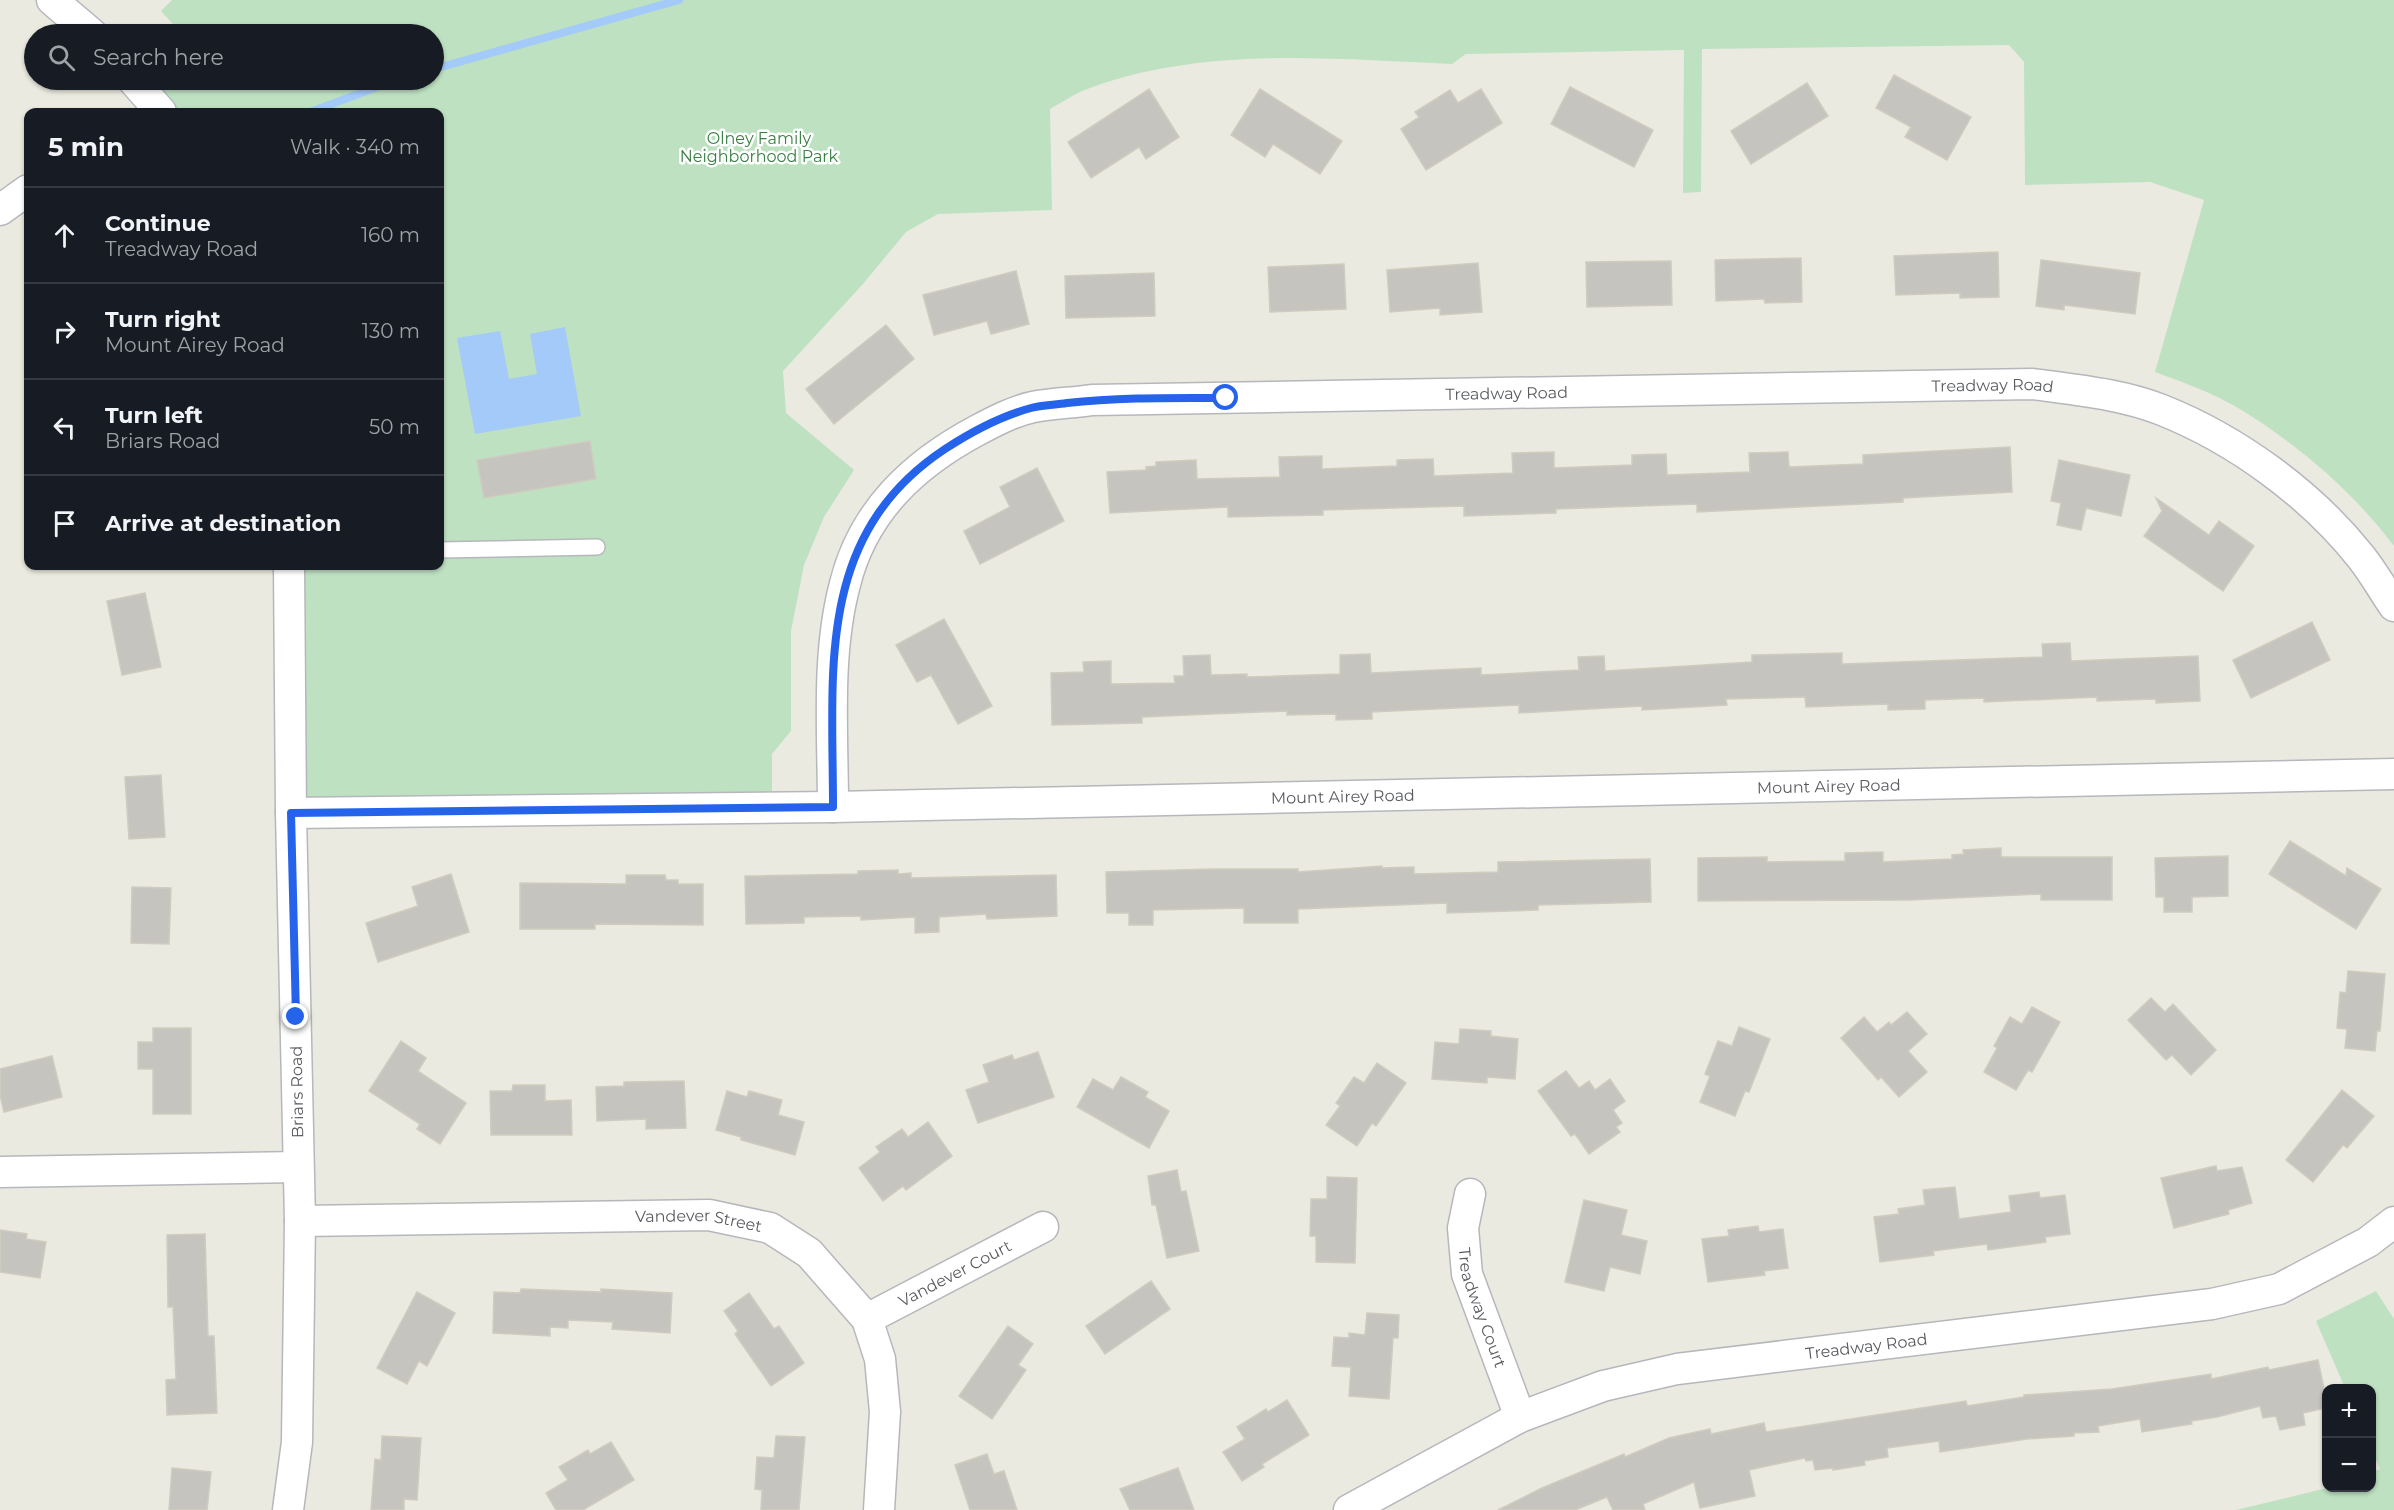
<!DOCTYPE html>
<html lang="en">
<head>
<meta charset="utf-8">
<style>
  :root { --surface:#171b24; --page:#20242c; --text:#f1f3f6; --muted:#9ea1a6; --line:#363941 }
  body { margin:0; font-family:Montserrat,sans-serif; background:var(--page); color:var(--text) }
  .controls { position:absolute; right:18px; bottom:18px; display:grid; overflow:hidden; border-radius:12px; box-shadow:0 2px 4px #0004 }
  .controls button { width:54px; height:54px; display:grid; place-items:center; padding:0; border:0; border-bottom:2px solid var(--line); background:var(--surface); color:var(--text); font:30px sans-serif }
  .stop { position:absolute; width:18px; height:18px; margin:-14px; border:4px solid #2563eb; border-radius:50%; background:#fff }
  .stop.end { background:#2563eb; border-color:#fff; box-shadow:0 2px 6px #0008 }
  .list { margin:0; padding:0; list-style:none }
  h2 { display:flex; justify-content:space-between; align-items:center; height:78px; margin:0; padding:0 24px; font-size:26px }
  h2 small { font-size:20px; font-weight:400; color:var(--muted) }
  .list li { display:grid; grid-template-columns:39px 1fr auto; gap:18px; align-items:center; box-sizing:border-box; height:96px; padding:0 24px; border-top:2px solid var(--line) }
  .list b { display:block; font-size:22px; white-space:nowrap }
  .list p { margin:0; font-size:20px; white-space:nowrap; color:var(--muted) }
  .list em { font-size:20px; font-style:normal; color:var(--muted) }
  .icon { flex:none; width:33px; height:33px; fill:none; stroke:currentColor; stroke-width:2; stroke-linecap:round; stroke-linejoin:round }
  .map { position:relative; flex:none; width:2394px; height:1510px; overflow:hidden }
  .search { position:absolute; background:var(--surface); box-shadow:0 2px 4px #0004; left:24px; top:24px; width:420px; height:66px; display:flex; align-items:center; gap:15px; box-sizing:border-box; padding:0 21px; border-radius:33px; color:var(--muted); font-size:22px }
  .panel { position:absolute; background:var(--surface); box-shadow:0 2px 4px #0004; left:24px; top:108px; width:420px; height:462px; border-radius:12px }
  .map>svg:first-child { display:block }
</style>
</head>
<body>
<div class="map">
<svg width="2394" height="1510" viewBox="0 0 2394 1510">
  <rect width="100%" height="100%" fill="#ebeae0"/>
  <g fill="#bee1c2">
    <path d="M 172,0 L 2394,0 L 2394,546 C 2353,492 2301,447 2243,411 C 2216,394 2185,383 2155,372 L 2204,200 L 2150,182 L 2025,185 L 2024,62 L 2009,45 L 1702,49 L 1701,192 L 1683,193 L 1684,50 L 1466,54 L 1452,64 C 1330,59 1199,45 1082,91 C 1071,96 1061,103 1050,109 L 1052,210 L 938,214 L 906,232 L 863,284 L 783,371 L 786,413 L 854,470 L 824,517 L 804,565 L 791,631 L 791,731 L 772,754 L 772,808 L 291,813 L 289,566 L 440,566 L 440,112 L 161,112 L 152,100 L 159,80 L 434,80 L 434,34 L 178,34 L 180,32 L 161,11 Z"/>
    <path d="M 2376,1291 L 2394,1319 L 2394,1510 L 2236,1510 L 2327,1488 L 2372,1488 L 2372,1472 L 2380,1469 L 2372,1451 L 2372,1388 L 2345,1388 L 2316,1321 Z"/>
  </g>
  <path fill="#a3caf8" d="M 565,327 L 581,416 L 475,434 L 457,338 L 500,331 L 509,379 L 537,374 L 530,334 Z"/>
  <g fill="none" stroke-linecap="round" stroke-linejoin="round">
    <g stroke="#a3caf8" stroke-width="8">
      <path d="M 434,69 L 679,0"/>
      <path d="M 310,112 L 396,80"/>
    </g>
  </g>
  <g fill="#c6c4be" stroke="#cfccbf" stroke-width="1.5">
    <path d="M 1894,75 L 1971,117 L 1947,160 L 1905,137 L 1911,127 L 1876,108 Z"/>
    <path d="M 1807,83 L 1828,116 L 1751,164 L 1731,131 Z"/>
    <path d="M 1570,87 L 1653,130 L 1634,167 L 1551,124 Z"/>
    <path d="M 1149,89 L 1179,137 L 1146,159 L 1139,147 L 1091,178 L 1068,142 Z"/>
    <path d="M 1260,89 L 1342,141 L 1320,174 L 1273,144 L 1265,157 L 1231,135 Z"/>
    <path d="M 1481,89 L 1502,123 L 1426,170 L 1401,129 L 1419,117 L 1415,112 L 1450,90 L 1458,103 Z"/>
    <path d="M 1998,252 L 1999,297 L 1960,298 L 1960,293 L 1896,295 L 1894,256 Z"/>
    <path d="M 1801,258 L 1802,302 L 1765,303 L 1764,299 L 1716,301 L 1715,260 Z"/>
    <path d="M 2041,260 L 2140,273 L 2135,314 L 2064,305 L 2064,310 L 2036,306 Z"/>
    <path d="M 1671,261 L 1672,305 L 1587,307 L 1586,262 Z"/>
    <path d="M 1478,263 L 1482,312 L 1440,315 L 1440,308 L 1390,312 L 1387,270 Z"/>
    <path d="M 1344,264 L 1346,309 L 1270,312 L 1268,267 Z"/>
    <path d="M 1016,271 L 1029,324 L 991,334 L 987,321 L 934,335 L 923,295 Z"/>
    <path d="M 1154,273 L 1155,316 L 1066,318 L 1065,276 Z"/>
    <path d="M 886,325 L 914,359 L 834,424 L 806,389 Z"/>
    <path d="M 590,441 L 596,479 L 484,498 L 477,460 Z"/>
    <path d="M 2010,447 L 2012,492 L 1903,498 L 1903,502 L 1697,512 L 1697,504 L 1556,509 L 1556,513 L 1464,516 L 1464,506 L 1323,510 L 1323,515 L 1228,517 L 1228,507 L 1110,513 L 1107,472 L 1146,470 L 1146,467 L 1156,466 L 1156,462 L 1196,460 L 1197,479 L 1280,477 L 1279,457 L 1322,456 L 1322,469 L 1397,466 L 1397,460 L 1433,459 L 1434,476 L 1513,473 L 1512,453 L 1554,452 L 1554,468 L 1632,465 L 1632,455 L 1666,454 L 1667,475 L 1750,472 L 1749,453 L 1788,452 L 1789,467 L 1863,464 L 1863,455 Z"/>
    <path d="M 2059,460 L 2130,475 L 2121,516 L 2086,508 L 2081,530 L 2057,525 L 2061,503 L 2051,501 Z"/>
    <path d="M 1037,468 L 1064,521 L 980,564 L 964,531 L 1010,507 L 1000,487 Z"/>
    <path d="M 2156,498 L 2209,535 L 2219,521 L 2254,546 L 2223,591 L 2144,536 L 2162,511 Z"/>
    <path d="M 145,593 L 161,667 L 122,675 L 107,601 Z"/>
    <path d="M 944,619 L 992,706 L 958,724 L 931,675 L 917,682 L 896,645 Z"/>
    <path d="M 2312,622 L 2330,660 L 2251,698 L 2233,660 Z"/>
    <path d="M 2070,643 L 2071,661 L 2198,656 L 2200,701 L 2156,703 L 2156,699 L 2097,701 L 2097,697 L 1984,702 L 1984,698 L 1925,700 L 1925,709 L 1888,710 L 1888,704 L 1806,707 L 1805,697 L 1726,699 L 1727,705 L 1642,710 L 1642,706 L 1519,713 L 1519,705 L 1372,712 L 1372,719 L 1336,720 L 1336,714 L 1287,715 L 1287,711 L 1142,717 L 1142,723 L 1052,725 L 1051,673 L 1084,672 L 1083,662 L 1111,661 L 1111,684 L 1175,683 L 1174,676 L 1184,676 L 1183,656 L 1210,655 L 1211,675 L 1247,674 L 1247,677 L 1340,674 L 1340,655 L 1370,654 L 1371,673 L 1481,668 L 1481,675 L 1579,670 L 1578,657 L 1604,656 L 1605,671 L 1752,662 L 1752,655 L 1842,653 L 1842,664 L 2043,657 L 2042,644 Z"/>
    <path d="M 161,775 L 165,837 L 129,839 L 125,777 Z"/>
    <path d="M 2290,841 L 2346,876 L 2347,868 L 2381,889 L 2356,929 L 2269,874 Z"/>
    <path d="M 2001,848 L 2001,857 L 2112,857 L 2112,900 L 2041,900 L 2041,894 L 1910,900 L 1698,901 L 1698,858 L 1767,857 L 1767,862 L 1845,861 L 1845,853 L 1883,852 L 1883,862 L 1952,859 L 1952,855 L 1964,854 L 1963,850 Z"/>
    <path d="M 2228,856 L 2228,896 L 2192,897 L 2192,912 L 2164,912 L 2164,897 L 2156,897 L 2155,858 Z"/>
    <path d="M 1650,859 L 1651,902 L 1538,905 L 1538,910 L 1447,913 L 1447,903 L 1298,909 L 1298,923 L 1244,923 L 1244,908 L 1153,910 L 1153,925 L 1129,925 L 1129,913 L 1107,913 L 1106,872 L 1212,869 L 1298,869 L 1298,872 L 1382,866 L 1382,868 L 1414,867 L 1414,874 L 1498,872 L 1498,862 Z"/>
    <path d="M 898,870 L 898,874 L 911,873 L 911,878 L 1056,875 L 1057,916 L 987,919 L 986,914 L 939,917 L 939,932 L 915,933 L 915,917 L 861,920 L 861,916 L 804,917 L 804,923 L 746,924 L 745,876 L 858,874 L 858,871 Z"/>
    <path d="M 451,874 L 469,932 L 378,962 L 366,923 L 418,906 L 412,887 Z"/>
    <path d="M 626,875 L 665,875 L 666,880 L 678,880 L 678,884 L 703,884 L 703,925 L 595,924 L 595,929 L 520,929 L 520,883 L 626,884 Z"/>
    <path d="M 132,887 L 171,888 L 169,944 L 131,943 Z"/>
    <path d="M 2348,971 L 2385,974 L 2380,1031 L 2377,1031 L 2375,1051 L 2345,1048 L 2347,1029 L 2337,1028 L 2340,992 L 2346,993 Z"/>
    <path d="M 2151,998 L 2165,1012 L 2173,1004 L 2216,1050 L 2191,1075 L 2172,1055 L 2166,1060 L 2128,1020 Z"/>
    <path d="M 2032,1007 L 2060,1022 L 2032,1072 L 2028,1070 L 2016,1090 L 1984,1072 L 1997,1048 L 1994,1046 L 2010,1017 L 2022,1024 Z"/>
    <path d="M 1907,1012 L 1927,1034 L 1908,1051 L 1927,1072 L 1899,1097 L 1881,1077 L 1878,1080 L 1841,1038 L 1864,1017 L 1877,1032 L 1889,1022 L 1891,1025 Z"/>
    <path d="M 1739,1027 L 1770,1039 L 1749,1092 L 1745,1091 L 1735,1116 L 1700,1102 L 1710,1076 L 1705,1074 L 1718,1041 L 1732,1046 Z"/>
    <path d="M 153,1028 L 191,1028 L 191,1114 L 153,1114 L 153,1069 L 138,1069 L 138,1042 L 153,1042 Z"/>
    <path d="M 1460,1029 L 1491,1031 L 1491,1036 L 1518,1039 L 1515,1079 L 1487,1077 L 1487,1083 L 1432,1079 L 1435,1042 L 1459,1044 Z"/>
    <path d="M 401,1041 L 426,1058 L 418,1071 L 466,1103 L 440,1144 L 417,1129 L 420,1124 L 369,1091 Z"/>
    <path d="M 1038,1052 L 1054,1097 L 978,1123 L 966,1090 L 989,1082 L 983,1065 L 1012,1055 L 1014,1060 Z"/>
    <path d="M 52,1056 L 62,1097 L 4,1112 L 0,1095 L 0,1069 Z"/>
    <path d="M 1377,1063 L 1406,1083 L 1376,1126 L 1372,1123 L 1357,1146 L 1326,1125 L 1340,1106 L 1336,1103 L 1354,1077 L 1364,1083 Z"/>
    <path d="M 1566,1071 L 1579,1088 L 1589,1081 L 1595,1090 L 1610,1079 L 1625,1101 L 1613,1110 L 1622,1123 L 1616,1127 L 1620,1132 L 1589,1154 L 1575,1134 L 1571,1136 L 1538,1091 Z"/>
    <path d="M 1121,1077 L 1148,1092 L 1145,1097 L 1169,1111 L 1149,1148 L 1077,1107 L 1093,1079 L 1113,1090 Z"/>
    <path d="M 684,1081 L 686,1128 L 646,1129 L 646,1119 L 597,1121 L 596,1087 L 624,1086 L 624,1082 Z"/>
    <path d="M 513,1085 L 545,1085 L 545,1101 L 571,1100 L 572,1135 L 491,1135 L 490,1091 L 512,1091 Z"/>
    <path d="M 2342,1090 L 2374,1116 L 2347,1148 L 2343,1145 L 2313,1182 L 2286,1160 Z"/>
    <path d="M 727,1091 L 747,1097 L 749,1091 L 782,1100 L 778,1115 L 804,1122 L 795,1155 L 741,1140 L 741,1137 L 716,1130 Z"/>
    <path d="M 928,1122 L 952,1156 L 906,1190 L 903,1186 L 883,1201 L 859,1168 L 880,1152 L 876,1147 L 902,1129 L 908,1137 Z"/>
    <path d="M 2216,1166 L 2217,1171 L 2242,1167 L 2252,1203 L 2228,1210 L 2229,1214 L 2174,1228 L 2161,1178 Z"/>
    <path d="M 1177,1170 L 1181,1192 L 1186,1191 L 1199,1251 L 1167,1258 L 1156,1205 L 1152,1205 L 1148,1176 Z"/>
    <path d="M 1327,1177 L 1357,1178 L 1355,1263 L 1316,1262 L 1316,1236 L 1310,1236 L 1311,1199 L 1327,1199 Z"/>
    <path d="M 1955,1187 L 1959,1219 L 2011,1212 L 2009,1196 L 2039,1192 L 2040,1198 L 2065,1195 L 2070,1234 L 2045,1237 L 2046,1242 L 1988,1250 L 1987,1244 L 1933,1251 L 1934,1255 L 1880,1262 L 1874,1217 L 1899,1214 L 1898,1209 L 1925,1205 L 1923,1190 Z"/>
    <path d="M 1584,1200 L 1627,1210 L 1621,1235 L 1647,1241 L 1640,1274 L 1610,1267 L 1604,1291 L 1565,1282 Z"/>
    <path d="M 1758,1226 L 1759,1232 L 1783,1229 L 1788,1268 L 1764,1271 L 1765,1275 L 1708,1282 L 1702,1239 L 1729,1236 L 1728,1230 Z"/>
    <path d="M 0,1230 L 27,1234 L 26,1239 L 46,1242 L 40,1278 L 0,1272 Z"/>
    <path d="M 205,1234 L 208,1336 L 214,1336 L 217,1413 L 167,1415 L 166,1380 L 176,1379 L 173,1307 L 168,1307 L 167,1235 Z"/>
    <path d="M 1151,1281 L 1170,1309 L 1105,1354 L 1086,1326 Z"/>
    <path d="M 521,1289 L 601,1292 L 601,1289 L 672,1293 L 670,1333 L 612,1329 L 613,1322 L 568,1320 L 568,1328 L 550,1327 L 550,1336 L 493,1333 L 494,1292 L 520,1293 Z"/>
    <path d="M 417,1292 L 455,1313 L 427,1366 L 419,1361 L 407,1384 L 377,1368 Z"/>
    <path d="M 749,1293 L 774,1329 L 779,1326 L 804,1363 L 771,1386 L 735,1334 L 738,1331 L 724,1311 Z"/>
    <path d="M 1367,1313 L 1399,1315 L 1398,1338 L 1393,1338 L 1389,1399 L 1349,1396 L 1351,1367 L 1332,1366 L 1334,1337 L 1349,1338 L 1349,1333 L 1365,1335 Z"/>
    <path d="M 1008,1326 L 1033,1344 L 1018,1365 L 1026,1370 L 992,1419 L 959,1396 Z"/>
    <path d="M 2318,1360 L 2326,1398 L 2326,1408 L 2303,1413 L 2305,1425 L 2280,1430 L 2276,1416 L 2263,1418 L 2260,1406 L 2217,1417 L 2191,1421 L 2192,1424 L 2142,1432 L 2140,1419 L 2098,1426 L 2099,1432 L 2074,1433 L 2074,1436 L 2027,1439 L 1940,1452 L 1939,1441 L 1887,1448 L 1888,1457 L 1864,1461 L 1865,1465 L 1833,1470 L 1833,1468 L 1815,1470 L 1813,1460 L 1806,1461 L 1805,1458 L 1749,1470 L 1755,1496 L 1700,1508 L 1694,1482 L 1643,1504 L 1645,1510 L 1613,1510 L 1607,1497 L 1575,1510 L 1498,1510 L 1542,1488 L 1624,1454 L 1625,1457 L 1669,1438 L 1710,1429 L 1711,1434 L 1764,1423 L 1766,1432 L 1966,1401 L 1967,1406 L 2024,1397 L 2024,1395 L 2112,1389 L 2211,1374 L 2211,1379 L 2268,1367 L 2269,1370 Z"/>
    <path d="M 1287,1400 L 1309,1435 L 1262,1464 L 1264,1467 L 1242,1481 L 1223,1452 L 1245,1439 L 1237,1427 L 1266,1409 L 1268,1412 Z"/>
    <path d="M 382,1436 L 421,1438 L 417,1500 L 404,1499 L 404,1510 L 371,1510 L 375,1459 L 381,1460 Z"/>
    <path d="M 776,1436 L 805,1437 L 799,1510 L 761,1510 L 762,1490 L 755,1489 L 757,1457 L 774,1458 Z"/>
    <path d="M 611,1442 L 634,1480 L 583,1510 L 556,1510 L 546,1493 L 568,1480 L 559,1467 L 588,1450 L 590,1454 Z"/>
    <path d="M 987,1454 L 994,1474 L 1004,1471 L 1017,1510 L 970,1510 L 955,1465 Z"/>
    <path d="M 172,1468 L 211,1472 L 207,1510 L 169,1510 Z"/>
    <path d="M 1178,1468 L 1194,1510 L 1130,1510 L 1120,1489 Z"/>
  </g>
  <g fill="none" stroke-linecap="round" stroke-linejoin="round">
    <g stroke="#b6b7bc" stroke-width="18">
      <path id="service" d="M 440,550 L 597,547"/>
    </g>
    <g stroke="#b6b7bc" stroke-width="33">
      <g id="minor">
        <path d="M 52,0 L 92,34"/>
        <path d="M 133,80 L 161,112"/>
        <path d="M 0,210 L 28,190"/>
        <path id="s1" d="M 833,807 C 833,734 826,655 845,584 C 863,511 914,464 978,430 C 995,421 1014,411 1033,407 C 1052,403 1073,403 1092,400 L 2033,384 C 2076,390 2121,394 2162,410 C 2237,440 2311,494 2361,557 C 2373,572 2383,590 2394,606"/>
        <path id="s2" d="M 291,813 L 833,807 L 2394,774"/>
        <path d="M 0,1172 L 298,1167"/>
        <path id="s3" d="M 1470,1194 L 1463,1228 L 1467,1274 L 1520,1417"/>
        <path id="s4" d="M 300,1221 L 709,1215 L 770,1228 L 809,1253 L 867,1319 L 880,1359 L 885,1412 L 879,1510"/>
        <path id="s5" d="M 867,1319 L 1043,1227"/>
        <path d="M 288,1510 L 297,1442 L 300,1221 L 291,813 L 289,566"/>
        <path id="s6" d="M 1349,1510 L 1520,1417 L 1603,1386 L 1677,1369 L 2212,1304 L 2279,1289 L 2368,1242 L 2394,1222"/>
      </g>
    </g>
    <use href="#service" stroke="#fff" stroke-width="15"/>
    <use href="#minor" stroke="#fff" stroke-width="30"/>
  </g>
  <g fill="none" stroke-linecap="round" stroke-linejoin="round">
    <path stroke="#2563eb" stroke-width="8" d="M 296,1017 L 291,813 L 833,807 C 833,670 815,535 945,449 C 971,432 1001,416 1031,408 C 1042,405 1055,405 1067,403 C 1119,397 1173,398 1226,398"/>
  </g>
  <g text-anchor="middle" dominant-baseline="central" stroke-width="5" stroke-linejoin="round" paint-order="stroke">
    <g font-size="16" fill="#3a7f45" stroke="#fff">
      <text x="759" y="138">Olney Family<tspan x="759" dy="18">Neighborhood Park</tspan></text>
    </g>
    <g font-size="16" fill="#595b60" stroke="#fff">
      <text stroke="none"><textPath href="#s1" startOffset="1454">Treadway Road</textPath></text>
      <text stroke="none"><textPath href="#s1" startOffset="968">Treadway Road</textPath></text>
      <text stroke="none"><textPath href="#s2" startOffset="1538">Mount Airey Road</textPath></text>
      <text stroke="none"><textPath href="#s2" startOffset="1052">Mount Airey Road</textPath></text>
      <text transform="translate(297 1092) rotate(-91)">Briars Road</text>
      <text stroke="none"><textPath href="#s4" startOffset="399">Vandever Street</textPath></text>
      <text stroke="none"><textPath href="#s5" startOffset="99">Vandever Court</textPath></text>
      <text stroke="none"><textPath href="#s3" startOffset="117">Treadway Court</textPath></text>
      <text stroke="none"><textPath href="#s6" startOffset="550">Treadway Road</textPath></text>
    </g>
  </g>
</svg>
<div class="controls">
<button>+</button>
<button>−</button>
</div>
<div class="stop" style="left:1226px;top:398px"></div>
<div class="stop end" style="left:296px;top:1017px"></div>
<div class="search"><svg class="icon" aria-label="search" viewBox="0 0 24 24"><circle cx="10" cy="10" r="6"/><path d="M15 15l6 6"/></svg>Search here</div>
<section class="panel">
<h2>5 min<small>Walk · 340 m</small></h2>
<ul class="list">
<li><svg class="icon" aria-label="ahead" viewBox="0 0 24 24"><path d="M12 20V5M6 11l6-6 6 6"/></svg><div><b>Continue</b><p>Treadway Road</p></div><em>160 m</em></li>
<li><svg class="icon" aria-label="right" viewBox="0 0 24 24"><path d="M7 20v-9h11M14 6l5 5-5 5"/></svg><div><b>Turn right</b><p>Mount Airey Road</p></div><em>130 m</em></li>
<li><svg class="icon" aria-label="left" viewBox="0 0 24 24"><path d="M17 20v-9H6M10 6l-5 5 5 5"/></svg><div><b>Turn left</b><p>Briars Road</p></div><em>50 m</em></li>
<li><svg class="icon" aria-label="arrive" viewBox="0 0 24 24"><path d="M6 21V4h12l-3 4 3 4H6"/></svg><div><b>Arrive at destination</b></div></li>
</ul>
</section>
</div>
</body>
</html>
